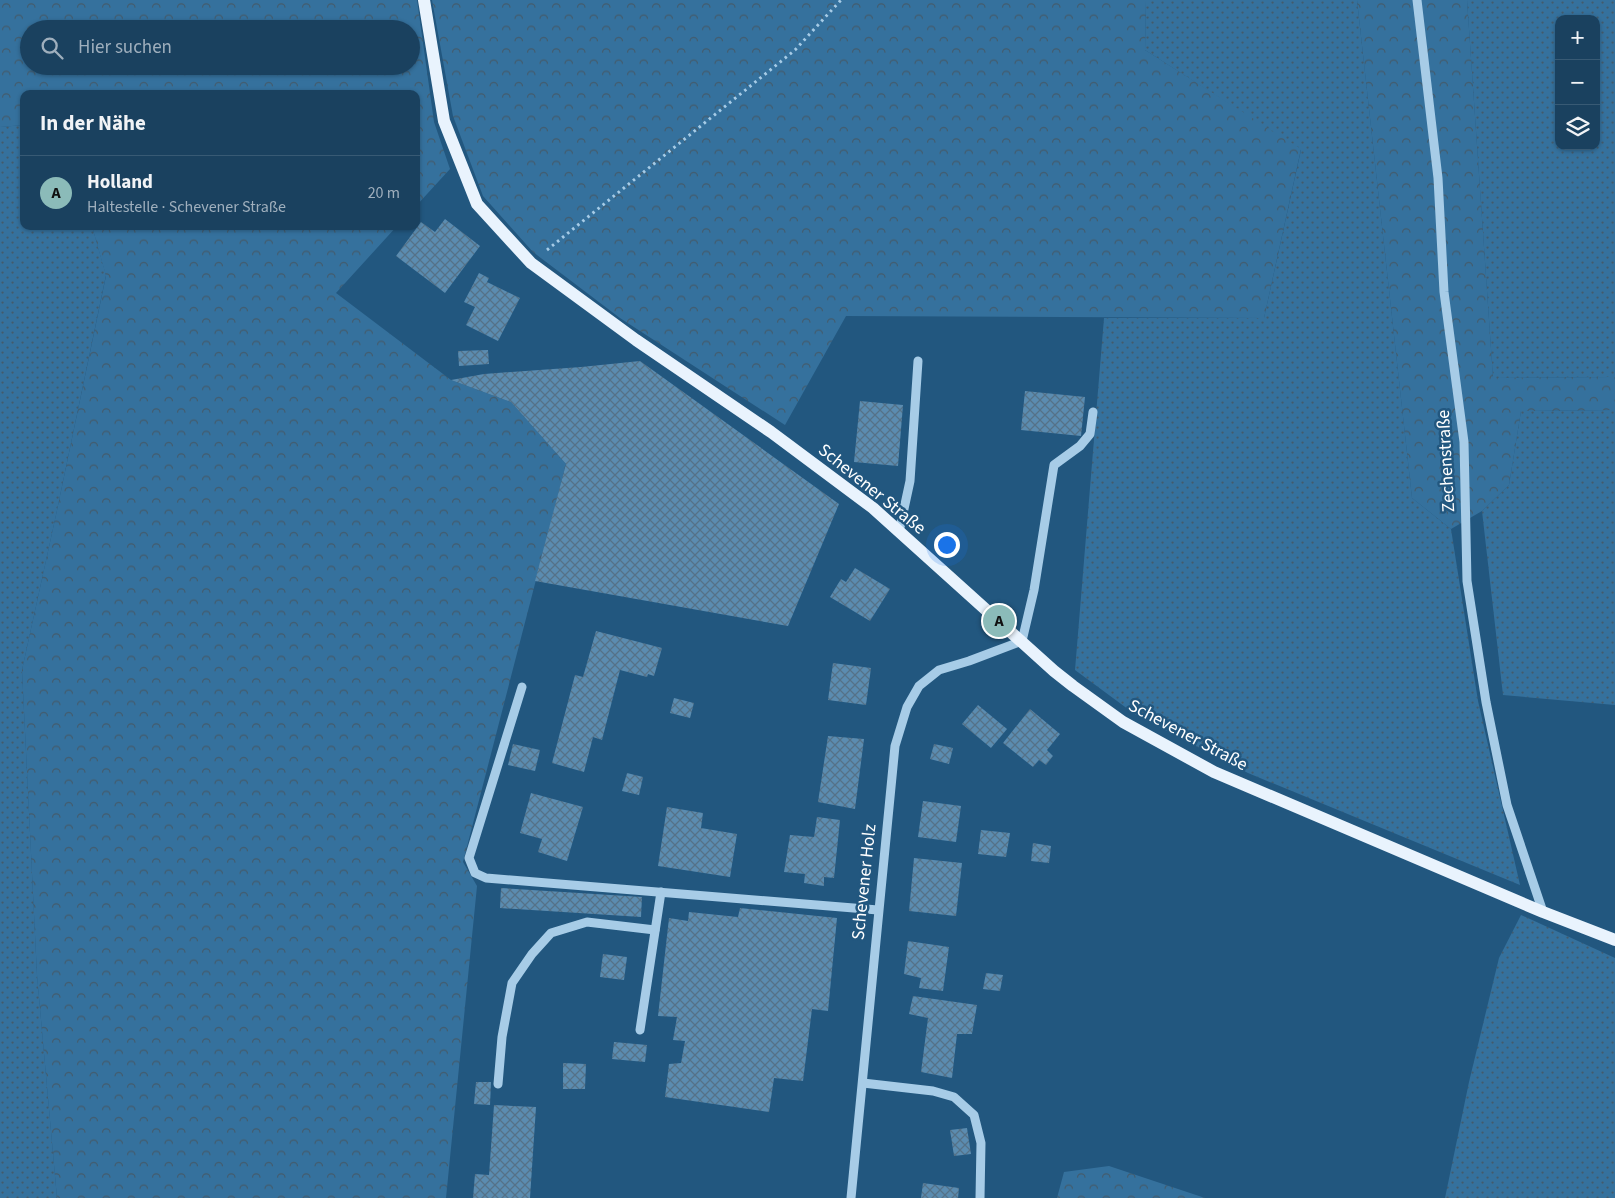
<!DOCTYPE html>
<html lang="de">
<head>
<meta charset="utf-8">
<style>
  :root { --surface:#1a415f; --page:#234865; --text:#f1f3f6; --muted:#9fafbd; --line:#385a74; --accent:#8bbbb9 }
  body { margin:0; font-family:"Source Sans 3",sans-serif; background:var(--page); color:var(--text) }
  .controls { position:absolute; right:15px; top:15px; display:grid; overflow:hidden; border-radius:10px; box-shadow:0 1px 4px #0004 }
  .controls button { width:45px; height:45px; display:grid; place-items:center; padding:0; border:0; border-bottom:1px solid var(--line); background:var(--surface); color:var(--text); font:25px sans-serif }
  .you { position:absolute; left:946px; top:544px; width:18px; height:18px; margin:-12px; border:4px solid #fff; border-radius:50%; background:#1a73e8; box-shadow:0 0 0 8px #1a73e833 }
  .badge { display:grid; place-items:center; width:32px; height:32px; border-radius:50%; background:var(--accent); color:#111; font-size:16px; font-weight:700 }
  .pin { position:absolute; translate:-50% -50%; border:2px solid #fff; box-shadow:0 1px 5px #0006 }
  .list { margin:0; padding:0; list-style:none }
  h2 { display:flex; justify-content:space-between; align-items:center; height:65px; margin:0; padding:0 20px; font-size:21px }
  h2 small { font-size:16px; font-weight:400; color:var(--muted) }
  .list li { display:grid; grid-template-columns:32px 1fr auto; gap:15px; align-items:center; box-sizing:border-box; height:75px; padding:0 20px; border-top:1px solid var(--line) }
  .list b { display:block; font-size:19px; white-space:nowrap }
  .list p { margin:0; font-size:16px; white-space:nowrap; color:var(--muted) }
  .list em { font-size:16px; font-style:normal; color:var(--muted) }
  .icon { flex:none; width:28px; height:28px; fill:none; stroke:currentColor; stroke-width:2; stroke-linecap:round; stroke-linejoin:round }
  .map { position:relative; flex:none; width:1615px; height:1198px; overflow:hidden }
  .search { position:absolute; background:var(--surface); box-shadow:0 1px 4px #0004; left:20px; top:20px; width:400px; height:55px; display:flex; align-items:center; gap:12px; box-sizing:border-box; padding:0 18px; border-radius:28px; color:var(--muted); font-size:19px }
  .panel { position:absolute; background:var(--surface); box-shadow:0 1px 4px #0004; left:20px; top:90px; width:400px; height:140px; border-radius:10px }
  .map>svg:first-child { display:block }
</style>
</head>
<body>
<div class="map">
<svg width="1615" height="1198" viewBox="0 0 1615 1198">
  <defs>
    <pattern id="grass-dots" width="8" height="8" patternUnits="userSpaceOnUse" patternTransform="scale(1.25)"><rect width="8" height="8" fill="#35719d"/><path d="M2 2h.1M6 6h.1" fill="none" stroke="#435b6c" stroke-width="1.8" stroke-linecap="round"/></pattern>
    <pattern id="forest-crowns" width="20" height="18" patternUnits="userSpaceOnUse" patternTransform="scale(1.25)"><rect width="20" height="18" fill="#35719d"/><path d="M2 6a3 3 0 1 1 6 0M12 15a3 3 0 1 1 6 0" fill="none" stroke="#435b6c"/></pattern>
    <pattern id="building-cross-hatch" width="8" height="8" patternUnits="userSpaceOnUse" patternTransform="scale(1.25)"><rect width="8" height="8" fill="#5b8cb0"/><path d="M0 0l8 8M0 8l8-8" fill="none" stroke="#557288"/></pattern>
  </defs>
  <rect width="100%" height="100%" fill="#22577f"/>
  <g fill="url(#grass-dots)" fill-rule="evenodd">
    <path d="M 1146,0 L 1357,0 L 1412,498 L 1451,529 L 1478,701 L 1520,885 L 1248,773 L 1136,715 L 1075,670 L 1104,318 L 1264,318 L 1301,150 L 1145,50 Z"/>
    <path d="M 1467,0 L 1615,0 L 1615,377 L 1493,378 ZM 1559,19 L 1596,19 L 1596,146 L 1559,146 Z"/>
    <path d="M 24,125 L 24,226 L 92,226 L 106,275 L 56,515 L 22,670 L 37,975 L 57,1198 L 0,1198 L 0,127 Z"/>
    <path d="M 1615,410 L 1615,705 L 1503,695 L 1482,511 L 1509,485 L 1521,411 Z"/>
    <path d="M 1521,915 L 1615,958 L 1615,1198 L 1445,1198 L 1469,1082 L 1499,958 Z"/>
  </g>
  <g fill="url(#forest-crowns)" fill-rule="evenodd">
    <path d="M 0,0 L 417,0 L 434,122 L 450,169 L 416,206 L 416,94 L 24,94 L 24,125 L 0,127 ZM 29,29 L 411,29 L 411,66 L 29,66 Z"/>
    <path d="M 432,0 L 1146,0 L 1145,50 L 1301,149 L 1264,318 L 846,316 L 785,425 L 620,318 L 533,252 L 483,196 L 453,116 Z"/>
    <path d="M 1357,0 L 1467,0 L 1493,378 L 1615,377 L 1615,410 L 1521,411 L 1509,485 L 1482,511 L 1451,529 L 1412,498 Z"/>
    <path d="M 92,226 L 397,226 L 336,293 L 451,380 L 511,402 L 566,464 L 463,862 L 477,886 L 446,1198 L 57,1198 L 37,975 L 22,670 L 56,515 L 106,276 Z"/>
    <path d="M 1109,1166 L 1205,1198 L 1207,1198 L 1057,1198 L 1064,1172 Z"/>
  </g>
  <g fill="url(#building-cross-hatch)">
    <path d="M 445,219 L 480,246 L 445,293 L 396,256 L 421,222 L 435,232 Z"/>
    <path d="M 479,273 L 489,278 L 487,282 L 520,298 L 498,341 L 466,325 L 475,307 L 464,302 Z"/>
    <path d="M 488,350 L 489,364 L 459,366 L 458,351 Z"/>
    <path d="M 640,361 L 839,504 L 788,626 L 535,581 L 566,464 L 511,402 L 451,380 L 484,374 L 581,367 Z"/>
    <path d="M 1025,391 L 1085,397 L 1081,436 L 1021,430 Z"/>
    <path d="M 860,401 L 903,405 L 898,466 L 854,462 Z"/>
    <path d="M 855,568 L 890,589 L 870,621 L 830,597 L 841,579 L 846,582 Z"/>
    <path d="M 596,631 L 662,648 L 654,676 L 648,674 L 647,677 L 620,670 L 602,740 L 593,737 L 584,772 L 552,763 L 575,675 L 583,677 Z"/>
    <path d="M 833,663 L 871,668 L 866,705 L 828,700 Z"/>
    <path d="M 674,698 L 694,703 L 690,718 L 670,713 Z"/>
    <path d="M 978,705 L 1007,729 L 991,748 L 962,724 Z"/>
    <path d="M 1030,709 L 1060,734 L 1047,750 L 1053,756 L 1046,765 L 1039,760 L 1033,767 L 1003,743 Z"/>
    <path d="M 828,736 L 864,739 L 855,809 L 818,802 Z"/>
    <path d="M 513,744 L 540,750 L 535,771 L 508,765 Z"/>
    <path d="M 934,744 L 953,748 L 949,764 L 930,759 Z"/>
    <path d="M 627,773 L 643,777 L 639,795 L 622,791 Z"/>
    <path d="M 531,793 L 583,807 L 567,861 L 538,852 L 542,839 L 520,833 Z"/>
    <path d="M 923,801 L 961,806 L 956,842 L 918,837 Z"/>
    <path d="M 667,807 L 703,813 L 701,828 L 737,834 L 730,877 L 658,866 Z"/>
    <path d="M 817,817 L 840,820 L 834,878 L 824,877 L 824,886 L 804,883 L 805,874 L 784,872 L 790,835 L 814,837 Z"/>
    <path d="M 981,830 L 1010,833 L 1006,857 L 978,854 Z"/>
    <path d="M 1033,843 L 1051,846 L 1049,863 L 1031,861 Z"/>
    <path d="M 914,858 L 962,863 L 956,916 L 909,911 Z"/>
    <path d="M 501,888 L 642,897 L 641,917 L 500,908 Z"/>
    <path d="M 740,908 L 837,918 L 828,1011 L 812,1009 L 803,1081 L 774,1078 L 769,1112 L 665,1097 L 669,1064 L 681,1063 L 685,1041 L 673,1040 L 677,1017 L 658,1016 L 669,918 L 688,921 L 689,912 L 738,917 Z"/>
    <path d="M 908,941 L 949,947 L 943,991 L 919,988 L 921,978 L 904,974 Z"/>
    <path d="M 603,954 L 627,957 L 624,980 L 600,977 Z"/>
    <path d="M 986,973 L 1003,975 L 1000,991 L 983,989 Z"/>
    <path d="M 913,996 L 977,1005 L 972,1034 L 957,1034 L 952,1078 L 921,1072 L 928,1018 L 909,1014 Z"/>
    <path d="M 614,1042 L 647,1045 L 645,1062 L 612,1059 Z"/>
    <path d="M 563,1063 L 586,1064 L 585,1089 L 563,1089 Z"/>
    <path d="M 476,1082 L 491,1082 L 490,1105 L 474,1104 Z"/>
    <path d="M 494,1105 L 536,1107 L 530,1198 L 473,1198 L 475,1174 L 489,1175 Z"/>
    <path d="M 967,1128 L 971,1154 L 954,1156 L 950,1130 Z"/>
    <path d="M 923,1183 L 959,1188 L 958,1198 L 921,1198 Z"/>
  </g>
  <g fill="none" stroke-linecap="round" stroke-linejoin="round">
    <path stroke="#a7cce7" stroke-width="3" stroke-dasharray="2.5 4" stroke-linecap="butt" d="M 547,250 L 795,50 L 841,0"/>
    <g stroke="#a7cce7" stroke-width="9">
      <path d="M 1417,0 L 1438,178 L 1444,292 L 1464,442 L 1467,581 L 1486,702 L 1507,805 L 1543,912"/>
      <path d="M 899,532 L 910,481 L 918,361"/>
      <path d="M 522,687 L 469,858 L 475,873 L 486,878 L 878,910"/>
      <path d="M 640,1030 L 661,892"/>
      <path d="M 863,1083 L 933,1091 L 954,1097 L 974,1115 L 981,1143 L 980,1198"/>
      <path d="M 498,1084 L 502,1037 L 512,983 L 532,954 L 551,933 L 587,922 L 655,930"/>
      <path d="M 851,1198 L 895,746 L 907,707 L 919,686 L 939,670 L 969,661 L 1022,641 L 1034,590 L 1054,465 L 1080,446 L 1090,434 L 1093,412"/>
    </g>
    <path stroke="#e9f3fd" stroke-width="12" d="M 424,0 L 444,121 L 477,204 L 531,263 L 636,340 L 771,432 L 873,508 L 1054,671 L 1073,686 L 1123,722 L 1214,772 L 1543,912 L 1615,940"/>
  </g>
  <g text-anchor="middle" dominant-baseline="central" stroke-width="5" stroke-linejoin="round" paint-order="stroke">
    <g font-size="18" fill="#fff" stroke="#22577f">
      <text transform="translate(1446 461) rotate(-93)">Zechenstraße</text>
      <text transform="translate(872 489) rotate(39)">Schevener Straße</text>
      <text transform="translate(1188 735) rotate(28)">Schevener Straße</text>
      <text transform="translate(864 882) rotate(-84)">Schevener Holz</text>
    </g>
  </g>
</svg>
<div class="controls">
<button>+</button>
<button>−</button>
<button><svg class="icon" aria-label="layers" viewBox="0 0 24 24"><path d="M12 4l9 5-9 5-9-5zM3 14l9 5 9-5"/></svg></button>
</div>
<div class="you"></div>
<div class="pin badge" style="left:999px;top:621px">A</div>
<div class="search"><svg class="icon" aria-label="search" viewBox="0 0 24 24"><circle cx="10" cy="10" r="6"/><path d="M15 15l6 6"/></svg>Hier suchen</div>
<section class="panel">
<h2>In der Nähe<small></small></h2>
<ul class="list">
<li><span class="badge">A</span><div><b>Holland</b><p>Haltestelle · Schevener Straße</p></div><em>20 m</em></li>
</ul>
</section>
</div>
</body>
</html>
